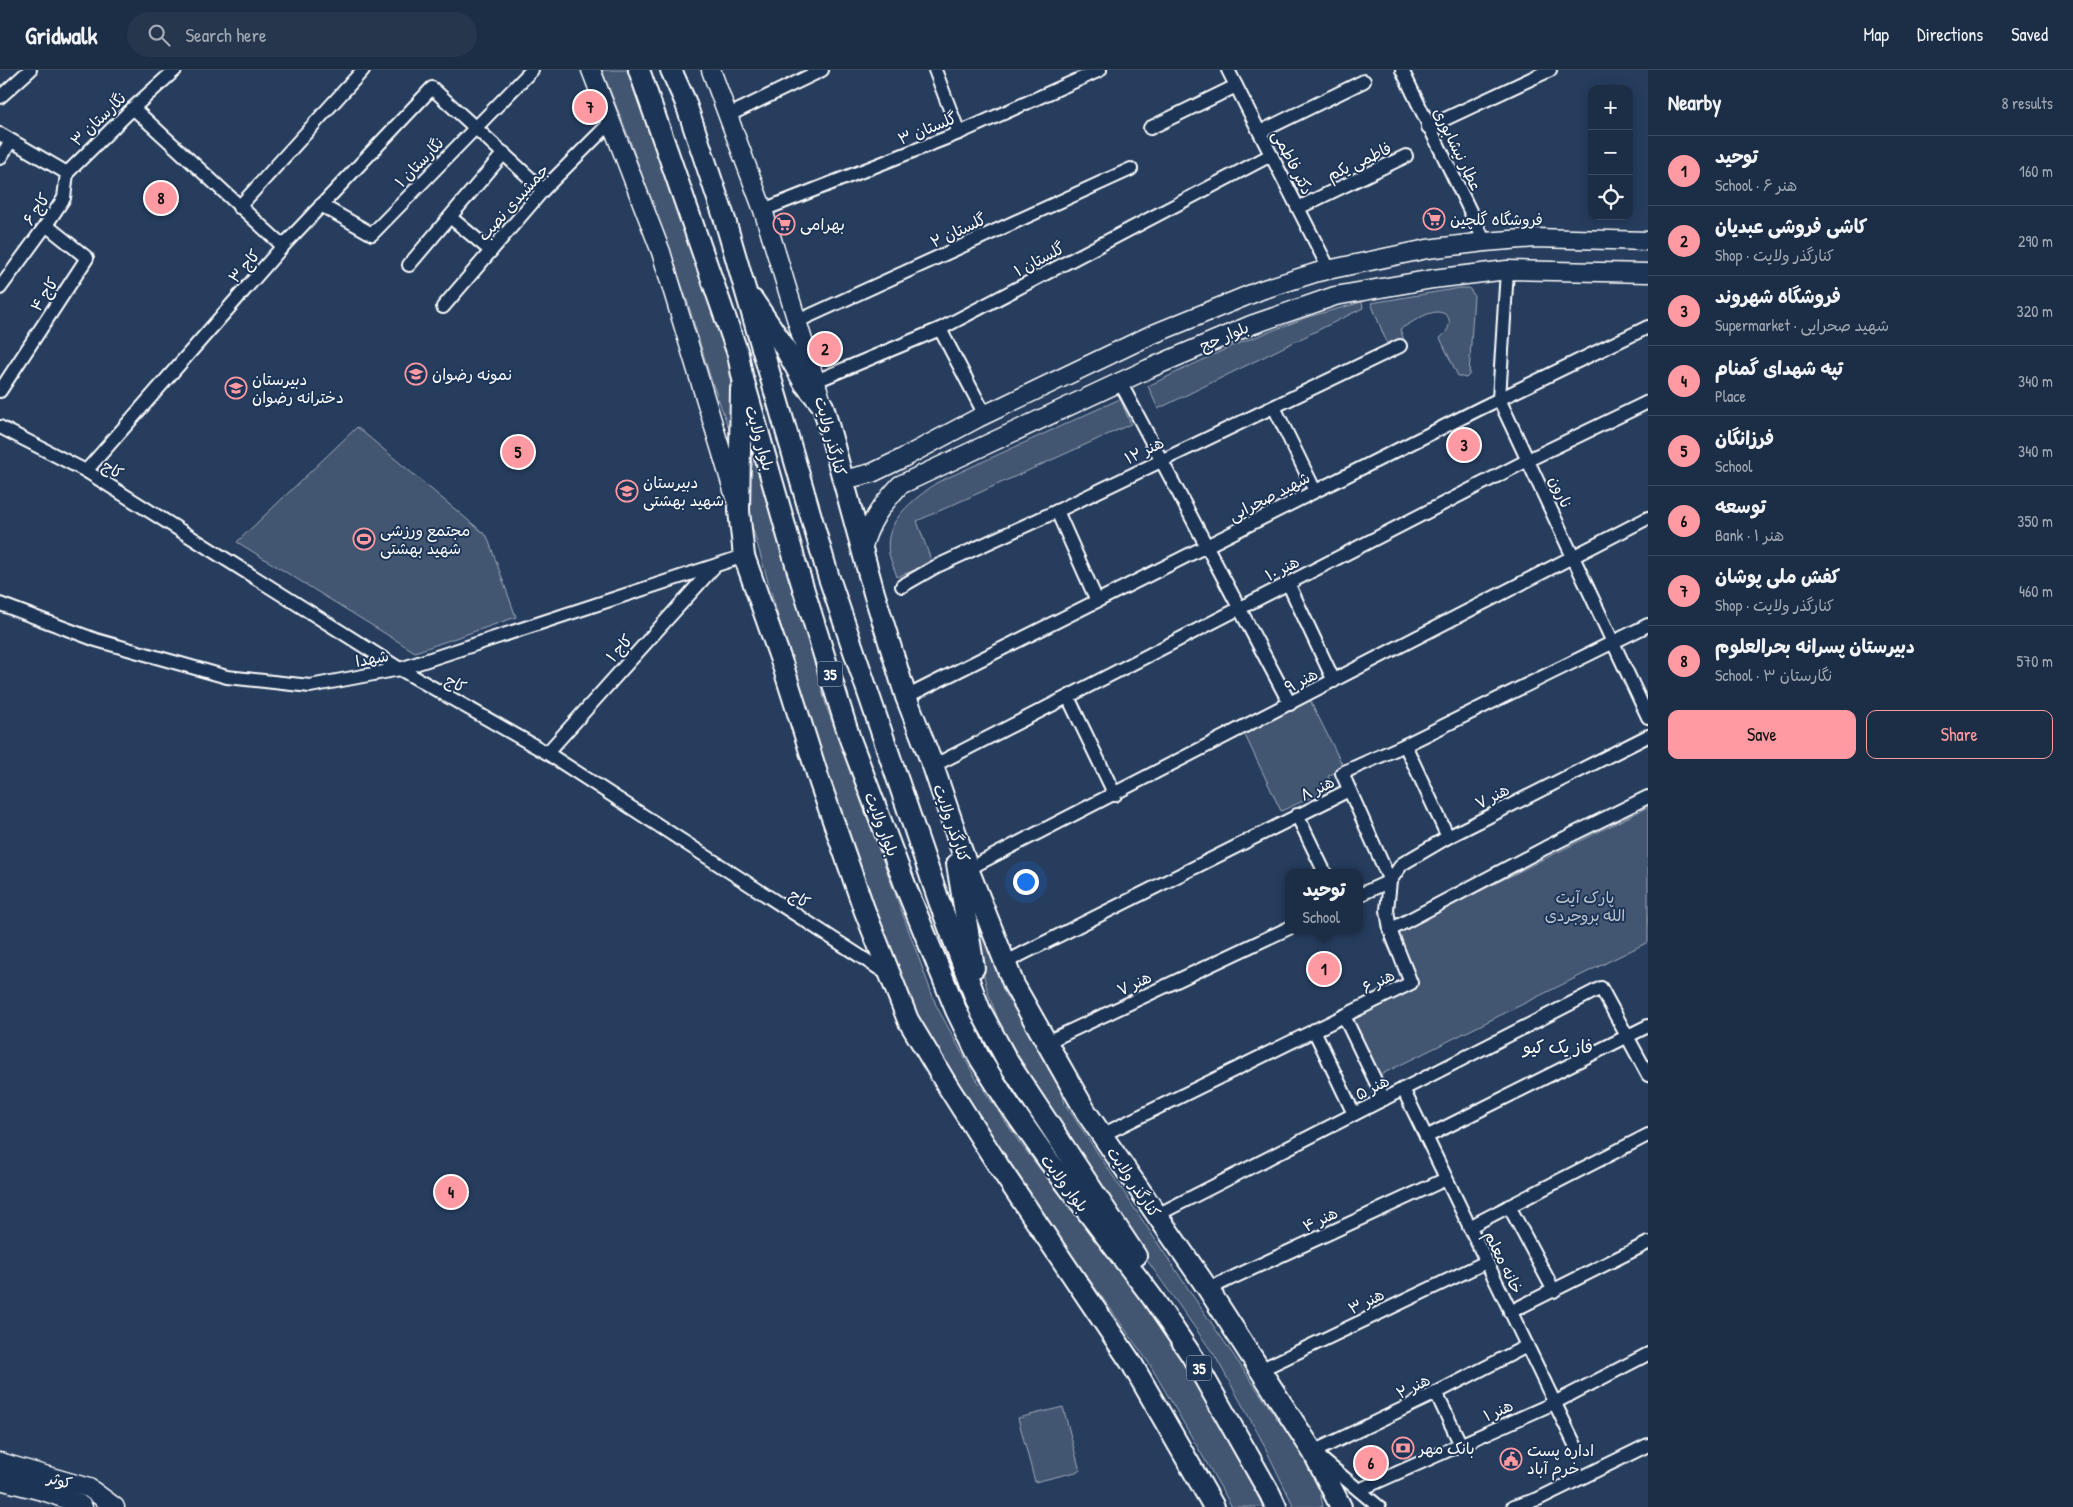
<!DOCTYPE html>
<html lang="en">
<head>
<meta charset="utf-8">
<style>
  :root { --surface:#1c2e46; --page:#25364d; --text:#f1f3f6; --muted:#a0a8b3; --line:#3a4a5f; --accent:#ff9aa2 }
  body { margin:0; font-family:"Patrick Hand","Playpen Sans Arabic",sans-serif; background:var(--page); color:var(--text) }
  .controls { position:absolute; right:15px; top:15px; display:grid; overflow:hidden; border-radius:10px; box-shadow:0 2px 12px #0003 }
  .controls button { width:45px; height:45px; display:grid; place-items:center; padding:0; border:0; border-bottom:1px solid var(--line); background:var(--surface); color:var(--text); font:25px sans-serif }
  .you { position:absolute; left:1025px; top:811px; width:18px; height:18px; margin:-12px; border:4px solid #fff; border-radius:50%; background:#1a73e8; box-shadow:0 0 0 8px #1a73e833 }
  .badge { display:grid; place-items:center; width:32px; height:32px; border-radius:50%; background:var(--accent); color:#111; font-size:16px; font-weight:700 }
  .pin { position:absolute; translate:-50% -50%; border:2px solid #fff; box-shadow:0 1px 5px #0006 }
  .popup { position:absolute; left:1285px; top:799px; width:78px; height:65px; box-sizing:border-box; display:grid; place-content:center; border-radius:10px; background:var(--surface); filter:drop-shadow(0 1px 4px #0005); font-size:16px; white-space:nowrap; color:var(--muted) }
  .popup b { font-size:19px; color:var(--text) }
  .popup::after { content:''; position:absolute; left:50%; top:100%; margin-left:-10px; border:10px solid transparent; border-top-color:var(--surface) }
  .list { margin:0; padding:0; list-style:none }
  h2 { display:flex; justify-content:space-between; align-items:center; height:65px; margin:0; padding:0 20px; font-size:21px }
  h2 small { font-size:16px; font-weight:400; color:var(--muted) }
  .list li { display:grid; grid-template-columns:32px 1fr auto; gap:15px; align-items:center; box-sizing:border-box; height:70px; padding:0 20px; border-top:1px solid var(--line) }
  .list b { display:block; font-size:19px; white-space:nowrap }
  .list p { margin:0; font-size:16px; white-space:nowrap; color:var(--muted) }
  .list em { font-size:16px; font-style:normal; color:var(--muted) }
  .actions { display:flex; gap:10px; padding:15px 20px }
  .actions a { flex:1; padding:11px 0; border:1px solid var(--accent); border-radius:10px; text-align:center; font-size:18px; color:var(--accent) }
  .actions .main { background:var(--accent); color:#111 }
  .icon { flex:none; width:28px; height:28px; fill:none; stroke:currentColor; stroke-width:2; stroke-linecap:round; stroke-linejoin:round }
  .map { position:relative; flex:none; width:1648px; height:1437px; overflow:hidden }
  header { display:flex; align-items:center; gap:30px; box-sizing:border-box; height:70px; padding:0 25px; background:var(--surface); border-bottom:1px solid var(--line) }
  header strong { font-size:24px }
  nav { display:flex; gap:28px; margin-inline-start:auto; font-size:18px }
  .search { width:350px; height:45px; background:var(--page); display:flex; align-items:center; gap:12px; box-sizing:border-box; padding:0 18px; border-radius:28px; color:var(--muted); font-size:19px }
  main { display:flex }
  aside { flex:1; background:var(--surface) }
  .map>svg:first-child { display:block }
</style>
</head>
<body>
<header>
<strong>Gridwalk</strong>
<div class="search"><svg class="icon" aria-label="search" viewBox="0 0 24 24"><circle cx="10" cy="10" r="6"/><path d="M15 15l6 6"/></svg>Search here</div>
<nav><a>Map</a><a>Directions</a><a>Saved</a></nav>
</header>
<main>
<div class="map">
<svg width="1648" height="1437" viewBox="0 0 1648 1437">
  <rect width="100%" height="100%" fill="#263d5e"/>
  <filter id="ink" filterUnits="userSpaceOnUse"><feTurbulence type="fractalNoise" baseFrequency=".02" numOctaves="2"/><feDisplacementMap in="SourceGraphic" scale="10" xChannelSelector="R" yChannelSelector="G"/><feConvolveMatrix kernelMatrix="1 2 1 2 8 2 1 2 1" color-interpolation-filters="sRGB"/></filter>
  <g filter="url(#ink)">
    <g fill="#425672" stroke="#a0aab8">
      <path d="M 602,0 L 627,0 L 690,166 L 733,300 L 740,390 L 710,306 L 687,230 L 629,68 Z"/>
      <path d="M 1460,218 L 1469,218 L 1474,225 L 1469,305 L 1466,308 L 1458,306 L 1440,268 C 1451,260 1455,243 1437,242 C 1426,242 1410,254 1400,259 L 1404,270 L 1388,276 L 1371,233 Z"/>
      <path d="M 1362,232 L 1363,238 L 1158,339 L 1148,316 L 1232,276 L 1308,247 Z"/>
      <path d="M 1120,329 L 1131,354 L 917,451 L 932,493 L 897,507 C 895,500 891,492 889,484 C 883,450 913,431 936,413 Z"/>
      <path d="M 357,357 L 487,466 L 516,547 L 415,582 L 237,472 Z"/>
      <path d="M 755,382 L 827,638 L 936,935 L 975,1007 L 1020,1073 L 1152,1243 L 1224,1357 L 1263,1437 L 1232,1437 L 1149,1293 L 976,1051 L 918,956 L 888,879 L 805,639 L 745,432 Z"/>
      <path d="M 1306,622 L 1344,698 L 1328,706 L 1334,717 L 1281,741 L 1244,663 L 1255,658 L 1250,649 Z"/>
      <path d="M 1648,737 L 1648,872 L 1376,1007 L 1346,948 L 1408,917 L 1384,869 Z"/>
      <path d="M 977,840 L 1058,1004 L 1065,1034 L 1197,1232 L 1311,1398 L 1319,1414 L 1323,1437 L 1294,1437 L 1260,1367 L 1215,1286 L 1117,1148 L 1001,957 L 988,923 L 970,846 Z"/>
      <path d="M 1063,1337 L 1080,1401 L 1035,1412 L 1018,1348 Z"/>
    </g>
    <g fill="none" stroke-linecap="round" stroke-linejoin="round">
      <g stroke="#fff" stroke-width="16">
        <g id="minor">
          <path d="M 935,0 L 959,63"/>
          <path d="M 1228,0 L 1329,199"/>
          <path d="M 1402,0 L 1485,172"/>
          <path d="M 0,27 L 30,0"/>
          <path d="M 133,38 L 283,176"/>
          <path d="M 729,45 L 822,0"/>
          <path d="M 1428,57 L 1550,0"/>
          <path d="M 1150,58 L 1236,16"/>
          <path d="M 1260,62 L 1364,11"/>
          <path d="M 0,64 L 67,103 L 64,128 L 46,155 L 0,218"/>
          <path d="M 0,88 L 11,71"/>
          <path d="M 67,103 L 133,38 L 175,0"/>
          <path d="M 321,135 L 372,164 L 532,0"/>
          <path d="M 239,137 L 363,0"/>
          <path d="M 1298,138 L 1406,86"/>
          <path d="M 763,140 L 959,63 L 1100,0"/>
          <path d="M 450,147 L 491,181"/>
          <path d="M 409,195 L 504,83"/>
          <path d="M 1507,200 L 1499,329 L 1648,647"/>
          <path d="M 443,237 L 543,120 L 611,52"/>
          <path d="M 798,251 L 1131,99"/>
          <path d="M 940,259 L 985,345"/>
          <path d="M 816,311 L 940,259 L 1271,85"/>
          <path d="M 1120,312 L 1290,634"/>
          <path d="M 0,321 L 87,188 L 46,155"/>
          <path d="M 1274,337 L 1315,421"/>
          <path d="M 0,357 L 86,401 L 400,599 L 547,683 L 889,905"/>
          <path d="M 86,401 L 283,176 L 432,18 L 543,120"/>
          <path d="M 1057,441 L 1097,531"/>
          <path d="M 1288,513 L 1334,611"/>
          <path d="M 902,516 L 935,497 L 1057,441 L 1400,276"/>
          <path d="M 0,534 L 96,570 L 227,607 L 310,616 L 400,599 L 744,486"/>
          <path d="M 906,627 L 1481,338 L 1648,257"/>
          <path d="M 1068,627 L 1115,725"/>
          <path d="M 1405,675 L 1448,767"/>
          <path d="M 547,683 L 714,497"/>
          <path d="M 933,696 L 1528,390 L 1648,332"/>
          <path d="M 1297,745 L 1325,803"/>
          <path d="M 968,799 L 1648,448"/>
          <path d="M 1359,825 L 1390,811 L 1402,794 L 1448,767 L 1648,666"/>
          <path d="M 1390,860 L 1545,778 L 1648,727"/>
          <path d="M 1006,892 L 1349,720"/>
          <path d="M 1344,946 L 1384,1029"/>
          <path d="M 1314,960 L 1354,1044"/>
          <path d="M 1047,972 L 1289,858"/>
          <path d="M 1403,1019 L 1577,1379"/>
          <path d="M 1102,1065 L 1411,913 L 1390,860 L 1387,840 L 1390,811 L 1342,703 L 1405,675 L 1648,555"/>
          <path d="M 1426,1067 L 1648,956"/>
          <path d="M 1509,1136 L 1554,1221"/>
          <path d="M 1157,1145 L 1601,918 L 1648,1005"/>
          <path d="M 1469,1157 L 1648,1065"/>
          <path d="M 1208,1219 L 1446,1109"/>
          <path d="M 1510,1242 L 1648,1173"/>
          <path d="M 1260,1300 L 1486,1192"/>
          <path d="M 1436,1323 L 1461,1375"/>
          <path d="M 1359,1420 L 1554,1333 L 1648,1284"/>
          <path d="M 1379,1437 L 1313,1382 L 1436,1323 L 1527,1276"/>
          <path d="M 1513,1437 L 1538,1429 L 1648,1375"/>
        </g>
      </g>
      <g stroke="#fff" stroke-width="21">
        <g id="secondary">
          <path d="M 591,0 L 661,182 L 736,430"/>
          <path d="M 711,0 L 763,140 L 823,336"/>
          <path d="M 843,410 L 872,403 L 901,389 L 978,348 L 1151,265 L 1261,220 L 1318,202 L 1427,179 L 1485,172 L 1535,168 L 1648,171"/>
          <path d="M 862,480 C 869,452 881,436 900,415 L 1148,299 L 1251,255 L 1335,226 L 1433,209 L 1507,200 L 1648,203"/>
          <path d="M 0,1392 L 89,1418 L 115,1437"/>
          <path d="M 0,1410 L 46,1422 L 79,1434 L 83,1437"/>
        </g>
      </g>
      <g stroke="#fff" stroke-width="24">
        <g id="primary">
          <path d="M 639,0 L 738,284 L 742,305 L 797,498 L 850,669 L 907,820 L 956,940 L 979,987 L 1006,1030 L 1049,1091 L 1152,1227 L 1192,1286 L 1270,1424 L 1276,1437"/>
          <path d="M 671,0 L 685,31 L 725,150 L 828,505 L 939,831 L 980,940 L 1008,992 L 1136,1186"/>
          <path d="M 753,230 L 782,273 L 805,314 L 823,336 L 874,523 L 906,627 L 933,696 L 968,799 L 1014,915 L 1086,1042 L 1208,1219 L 1313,1382 L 1341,1437"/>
          <path d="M 741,319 L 739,441 L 744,486 L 783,596 L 820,713 L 864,839 L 908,950 L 947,1015 L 998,1095 L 1132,1294 L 1214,1437"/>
          <path d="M 957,794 L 974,898"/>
        </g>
      </g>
      <use href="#minor" stroke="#1d3557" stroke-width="12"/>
      <use href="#secondary" stroke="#1d3557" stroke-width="18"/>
      <use href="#primary" stroke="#1d3557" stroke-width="20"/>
    </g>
  </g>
  <defs>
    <g id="supermarket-ring" transform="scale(1.125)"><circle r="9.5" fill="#1d3557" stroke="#ff9aa2" stroke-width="1.5"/><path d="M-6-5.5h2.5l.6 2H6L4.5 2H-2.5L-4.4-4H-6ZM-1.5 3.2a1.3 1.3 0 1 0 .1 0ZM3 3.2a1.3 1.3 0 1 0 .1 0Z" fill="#ff9aa2"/></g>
    <g id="school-ring" transform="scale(1.125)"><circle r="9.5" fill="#1d3557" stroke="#ff9aa2" stroke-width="1.5"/><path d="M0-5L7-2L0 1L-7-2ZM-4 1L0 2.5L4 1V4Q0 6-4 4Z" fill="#ff9aa2"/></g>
    <g id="stadium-ring" transform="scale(1.125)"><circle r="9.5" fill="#1d3557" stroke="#ff9aa2" stroke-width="1.5"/><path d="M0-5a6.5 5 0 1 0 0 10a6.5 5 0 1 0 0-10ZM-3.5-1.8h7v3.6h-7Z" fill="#ff9aa2"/></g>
    <g id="bank-ring" transform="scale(1.125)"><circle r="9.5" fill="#1d3557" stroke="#ff9aa2" stroke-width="1.5"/><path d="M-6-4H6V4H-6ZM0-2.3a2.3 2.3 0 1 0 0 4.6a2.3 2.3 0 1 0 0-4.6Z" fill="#ff9aa2"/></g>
    <g id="civic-ring" transform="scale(1.125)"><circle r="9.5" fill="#1d3557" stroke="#ff9aa2" stroke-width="1.5"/><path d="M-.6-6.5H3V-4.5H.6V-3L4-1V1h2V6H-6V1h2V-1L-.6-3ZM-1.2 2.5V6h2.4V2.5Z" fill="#ff9aa2"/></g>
  </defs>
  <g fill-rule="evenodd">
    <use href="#supermarket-ring" x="1434" y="149"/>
    <use href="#supermarket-ring" x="784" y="154"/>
    <use href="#school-ring" x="416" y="304"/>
    <use href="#school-ring" x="236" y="318"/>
    <use href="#school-ring" x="627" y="421"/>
    <use href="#stadium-ring" x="364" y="469"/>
    <use href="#bank-ring" x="1403" y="1378"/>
    <use href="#civic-ring" x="1511" y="1389"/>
  </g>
  <g text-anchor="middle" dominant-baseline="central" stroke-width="4" stroke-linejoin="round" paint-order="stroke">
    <g fill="#1d3557" stroke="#bbc2cd" stroke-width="1">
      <rect x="817.5" y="591.5" width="25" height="25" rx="4"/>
      <rect x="1186.5" y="1285.5" width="25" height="25" rx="4"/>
    </g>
    <g font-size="15" font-weight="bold" fill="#fff">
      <text x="830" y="604">35</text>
      <text x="1199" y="1298">35</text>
    </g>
    <g font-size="16" fill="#fff" stroke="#1d3557">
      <text transform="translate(98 49) rotate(-44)">نگارستان ۳</text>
      <text transform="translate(927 58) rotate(-22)">گلستان ۳</text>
      <text transform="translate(1458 79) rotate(64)">عطار نیشابوری</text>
      <text transform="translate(1359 91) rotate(-25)">فاطمی یکم</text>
      <text transform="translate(419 92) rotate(-46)">نگارستان ۱</text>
      <text transform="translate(1293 92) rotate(63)">دکتر فاطمی</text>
      <text transform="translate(513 132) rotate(-48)">جمشیدی نصب</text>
      <text transform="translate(36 139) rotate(-56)">کاج ۶</text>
      <text transform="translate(958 160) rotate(-25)">گلستان ۲</text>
      <text transform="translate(1039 189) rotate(-28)">گلستان ۱</text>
      <text transform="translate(244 196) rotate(-49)">کاج ۳</text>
      <text transform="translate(44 224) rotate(-57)">کاج ۴</text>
      <text transform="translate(1224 266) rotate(-23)">بلوار حج</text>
      <text transform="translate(831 366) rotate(75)">کنارگذر ولایت</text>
      <text transform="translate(760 368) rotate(74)">بلوار ولایت</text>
      <text transform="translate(1144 380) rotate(-26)">هنر ۱۲</text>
      <text transform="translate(113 399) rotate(32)">کاج</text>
      <text transform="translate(1561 422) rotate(65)">نارون</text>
      <text transform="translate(1269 426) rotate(-27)">شهید صحرایی</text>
      <text transform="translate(1282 498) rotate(-27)">هنر ۱۰</text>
      <text transform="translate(619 578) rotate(-48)">کاج ۱</text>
      <text transform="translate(372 588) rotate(-11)">شهدا</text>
      <text transform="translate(1301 610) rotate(-27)">هنر ۹</text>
      <text transform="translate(456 613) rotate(29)">کاج</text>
      <text transform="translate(1317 718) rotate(-26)">هنر ۸</text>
      <text transform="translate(1492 726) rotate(-27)">هنر ۷</text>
      <text transform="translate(952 753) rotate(71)">کنارگذر ولایت</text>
      <text transform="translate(882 754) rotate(69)">بلوار ولایت</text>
      <text transform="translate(800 828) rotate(33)">کاج</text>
      <text transform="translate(1378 911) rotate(-26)">هنر ۶</text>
      <text transform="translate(1134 913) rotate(-25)">هنر ۷</text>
      <text transform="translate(1372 1017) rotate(-27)">هنر ۵</text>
      <text transform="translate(1134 1112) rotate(56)">کنارگذر ولایت</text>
      <text transform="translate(1065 1113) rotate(53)">بلوار ولایت</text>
      <text transform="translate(1320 1149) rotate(-25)">هنر ۴</text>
      <text transform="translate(1504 1192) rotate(64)">خانه معلم</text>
      <text transform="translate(1366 1231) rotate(-26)">هنر ۳</text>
      <text transform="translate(1413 1316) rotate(-26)">هنر ۲</text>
      <text transform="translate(1498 1340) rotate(-24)">هنر ۱</text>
      <text transform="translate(60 1410) rotate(16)">کوثر</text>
    </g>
    <g font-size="16" fill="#fff" stroke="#1d3557" text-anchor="start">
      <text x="1450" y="149">فروشگاه گلچین</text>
      <text x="800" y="154">بهرامی</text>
      <text x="432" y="304">نمونه رضوان</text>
      <text x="252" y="309">دبیرستان<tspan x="252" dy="18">دخترانه رضوان</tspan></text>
      <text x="643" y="412">دبیرستان<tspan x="643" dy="18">شهید بهشتی</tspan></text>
      <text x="380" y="460">مجتمع ورزشی<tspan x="380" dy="18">شهید بهشتی</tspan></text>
      <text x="1419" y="1378">بانک مهر</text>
      <text x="1527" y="1380">اداره پست<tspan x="1527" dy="18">خرم آباد</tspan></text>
    </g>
    <g font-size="16" fill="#bdc4ce" stroke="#1d3557">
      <text x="1585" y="827">پارک آیت<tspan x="1585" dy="18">الله بروجردی</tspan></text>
    </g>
    <g font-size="18" fill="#fff" stroke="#1d3557">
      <text x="1558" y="976">فاز یک کیو</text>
    </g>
  </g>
</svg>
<div class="controls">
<button>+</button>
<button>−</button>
<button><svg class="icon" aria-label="locate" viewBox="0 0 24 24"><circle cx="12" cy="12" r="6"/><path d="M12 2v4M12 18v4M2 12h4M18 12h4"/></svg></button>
</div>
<div class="you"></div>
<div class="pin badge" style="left:1324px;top:899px">1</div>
<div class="popup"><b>توحید</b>School</div>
<div class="pin badge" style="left:825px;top:279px">2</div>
<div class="pin badge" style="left:1464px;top:375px">3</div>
<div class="pin badge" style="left:451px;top:1122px">4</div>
<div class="pin badge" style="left:518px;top:382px">5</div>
<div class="pin badge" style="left:1371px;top:1393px">6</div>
<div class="pin badge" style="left:590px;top:37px">7</div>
<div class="pin badge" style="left:161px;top:128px">8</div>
</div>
<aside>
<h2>Nearby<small>8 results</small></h2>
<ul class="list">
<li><span class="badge">1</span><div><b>توحید</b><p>School · هنر ۶</p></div><em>160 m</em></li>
<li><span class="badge">2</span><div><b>کاشی فروشی عبدیان</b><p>Shop · کنارگذر ولایت</p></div><em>290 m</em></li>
<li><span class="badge">3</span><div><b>فروشگاه شهروند</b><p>Supermarket · شهید صحرایی</p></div><em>320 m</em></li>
<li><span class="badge">4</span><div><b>تپه شهدای گمنام</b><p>Place</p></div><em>340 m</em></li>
<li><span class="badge">5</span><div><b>فرزانگان</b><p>School</p></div><em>340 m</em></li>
<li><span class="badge">6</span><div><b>توسعه</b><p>Bank · هنر ۱</p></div><em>350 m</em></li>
<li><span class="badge">7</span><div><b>کفش ملی پوشان</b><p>Shop · کنارگذر ولایت</p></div><em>460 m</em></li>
<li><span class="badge">8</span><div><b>دبیرستان پسرانه بحرالعلوم</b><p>School · نگارستان ۳</p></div><em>570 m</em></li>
</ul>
<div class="actions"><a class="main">Save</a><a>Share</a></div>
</aside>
</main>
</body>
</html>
